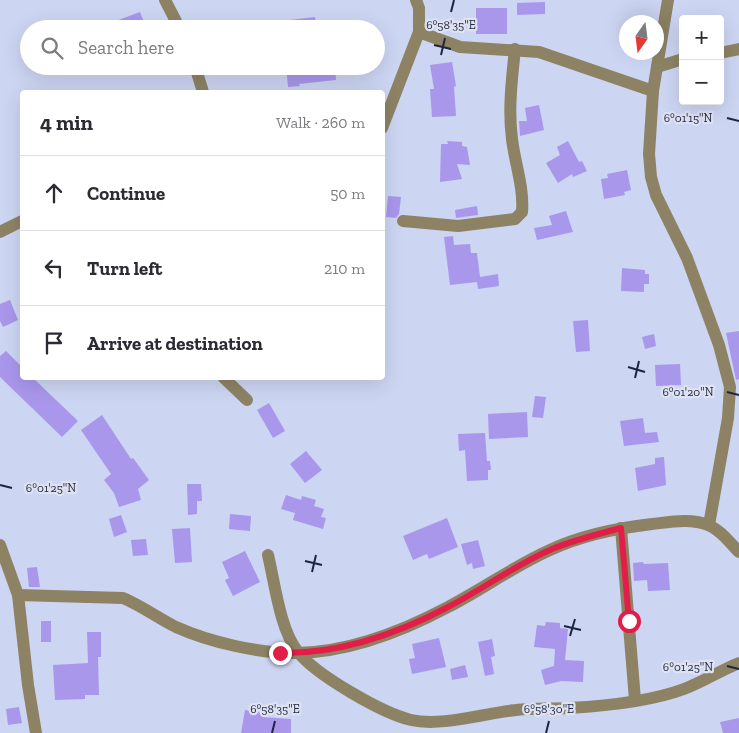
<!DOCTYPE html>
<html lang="en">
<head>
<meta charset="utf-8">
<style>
  :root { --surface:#fff; --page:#f2f2f3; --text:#2b2b33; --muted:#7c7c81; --line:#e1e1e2 }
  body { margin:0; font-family:"Zilla Slab",serif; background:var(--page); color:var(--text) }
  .controls { position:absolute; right:15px; top:15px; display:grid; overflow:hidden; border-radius:5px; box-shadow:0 5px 20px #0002 }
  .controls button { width:45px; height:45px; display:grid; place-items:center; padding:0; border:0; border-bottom:1px solid var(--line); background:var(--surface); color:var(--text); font:25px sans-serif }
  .compass { position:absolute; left:619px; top:15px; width:45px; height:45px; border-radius:50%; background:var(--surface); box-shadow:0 5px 20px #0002; rotate:194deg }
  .stop { position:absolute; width:15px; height:15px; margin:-11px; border:4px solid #e11d48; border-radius:50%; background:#fff }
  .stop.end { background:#e11d48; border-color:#fff; box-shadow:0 1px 5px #0008 }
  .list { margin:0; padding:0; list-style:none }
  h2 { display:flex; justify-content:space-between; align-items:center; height:65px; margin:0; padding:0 20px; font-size:21px }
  h2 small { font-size:16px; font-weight:400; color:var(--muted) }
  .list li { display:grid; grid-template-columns:32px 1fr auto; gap:15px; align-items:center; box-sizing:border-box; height:75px; padding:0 20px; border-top:1px solid var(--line) }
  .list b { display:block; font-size:19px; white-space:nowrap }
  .list em { font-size:16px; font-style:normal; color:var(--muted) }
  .icon { flex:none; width:28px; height:28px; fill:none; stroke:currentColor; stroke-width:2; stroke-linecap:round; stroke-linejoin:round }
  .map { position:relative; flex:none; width:739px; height:733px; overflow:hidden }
  .search { position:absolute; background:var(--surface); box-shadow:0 5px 20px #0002; left:20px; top:20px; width:365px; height:55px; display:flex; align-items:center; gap:12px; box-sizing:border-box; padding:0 18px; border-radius:28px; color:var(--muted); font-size:19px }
  .panel { position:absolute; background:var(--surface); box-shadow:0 5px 20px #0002; left:20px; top:90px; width:365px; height:290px; border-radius:5px }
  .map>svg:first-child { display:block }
</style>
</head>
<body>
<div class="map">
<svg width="739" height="733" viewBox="0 0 739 733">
  <rect width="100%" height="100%" fill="#ccd5f2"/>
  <g fill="#a997ec">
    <path d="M 545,2 L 545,14 L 517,15 L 517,3 Z"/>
    <rect x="476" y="8" width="31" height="26"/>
    <path d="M 140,12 L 146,27 L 98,29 L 97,28 Z"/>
    <path d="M 315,17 L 316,29 L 291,29 L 290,20 Z"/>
    <path d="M 452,62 L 456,86 L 454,87 L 456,116 L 432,117 L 430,89 L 434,89 L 430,65 Z"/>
    <path d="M 286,66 L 335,66 L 336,80 L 299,84 L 300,86 L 288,87 Z"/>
    <path d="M 539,105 L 544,130 L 520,136 L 519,121 L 527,121 L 525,108 Z"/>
    <path d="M 447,141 L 462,142 L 462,146 L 467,147 L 470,165 L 457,164 L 462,179 L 440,182 L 441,144 L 448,144 Z"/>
    <path d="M 568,141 L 579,162 L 582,161 L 587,171 L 573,177 L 572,174 L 558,183 L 546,163 L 560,155 L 557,147 Z"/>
    <path d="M 627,170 L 631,190 L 624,192 L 625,195 L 604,199 L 601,179 L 608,178 L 607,174 Z"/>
    <path d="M 388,196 L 401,197 L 399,214 L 396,218 L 386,217 Z"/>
    <path d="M 477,206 L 478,215 L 456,218 L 455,210 Z"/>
    <path d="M 566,211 L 573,232 L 537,240 L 534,228 L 552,225 L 549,216 Z"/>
    <path d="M 453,236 L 454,245 L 470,244 L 471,253 L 477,253 L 480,277 L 498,274 L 499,286 L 478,289 L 477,282 L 450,285 L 444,237 Z"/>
    <path d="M 622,268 L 645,270 L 645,274 L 649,274 L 649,284 L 644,284 L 644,292 L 621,291 Z"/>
    <path d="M 10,300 L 18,320 L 3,327 L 0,321 L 0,304 Z"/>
    <path d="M 588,320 L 590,351 L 576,352 L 573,321 Z"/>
    <path d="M 739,331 L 739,379 L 736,380 L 726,333 Z"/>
    <path d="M 654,334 L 656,346 L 645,349 L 642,337 Z"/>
    <path d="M 6,351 L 22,367 L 22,378 L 33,378 L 78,421 L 62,437 L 0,377 L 0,356 Z"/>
    <path d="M 680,364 L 681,385 L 656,386 L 655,365 Z"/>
    <path d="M 535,396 L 546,397 L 543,418 L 532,417 Z"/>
    <path d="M 269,403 L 285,431 L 273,438 L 257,410 Z"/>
    <path d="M 527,412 L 528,437 L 489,439 L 488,414 Z"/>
    <path d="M 102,415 L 131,459 L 133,458 L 149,480 L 138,489 L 141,500 L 119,507 L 114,493 L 104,480 L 111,474 L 81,430 Z"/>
    <path d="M 643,418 L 645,433 L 657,432 L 659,442 L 624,446 L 620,421 Z"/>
    <path d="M 485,433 L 487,461 L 490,461 L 491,470 L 488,470 L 488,480 L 467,481 L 465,450 L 459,451 L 458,434 Z"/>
    <path d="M 306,451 L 322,470 L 305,483 L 290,464 Z"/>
    <path d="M 664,457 L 666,485 L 638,491 L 635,468 L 655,464 L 655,458 Z"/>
    <path d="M 187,484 L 201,484 L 202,501 L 197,501 L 197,514 L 188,515 Z"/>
    <path d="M 286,495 L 301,500 L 302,496 L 316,500 L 314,506 L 324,509 L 321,517 L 326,518 L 323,529 L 293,520 L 295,513 L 281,509 Z"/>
    <path d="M 230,514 L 251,516 L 250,531 L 229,529 Z"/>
    <path d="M 121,515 L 127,532 L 114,537 L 109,519 Z"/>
    <path d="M 447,518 L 458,547 L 429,559 L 427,554 L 413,560 L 403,536 Z"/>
    <path d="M 190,528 L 192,562 L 175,563 L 172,529 Z"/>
    <path d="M 146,539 L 148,555 L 133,556 L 131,540 Z"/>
    <path d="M 478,540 L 485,566 L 473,569 L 472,563 L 467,565 L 461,544 Z"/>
    <path d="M 245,551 L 260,582 L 233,596 L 225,580 L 229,578 L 222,562 Z"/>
    <path d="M 643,562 L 644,564 L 668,563 L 670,590 L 648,591 L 647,580 L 634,581 L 633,563 Z"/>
    <path d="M 37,567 L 40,587 L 29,587 L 27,568 Z"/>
    <rect x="41" y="621" width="10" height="21"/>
    <path d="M 546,622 L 560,623 L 560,628 L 568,629 L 565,660 L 584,661 L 583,682 L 561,681 L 545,685 L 541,670 L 554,666 L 555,649 L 534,647 L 537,625 L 545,626 Z"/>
    <path d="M 87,632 L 101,632 L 101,657 L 98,657 L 99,695 L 85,695 L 85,699 L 55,700 L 53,665 L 88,663 Z"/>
    <path d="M 439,638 L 446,667 L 412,674 L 409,659 L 415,658 L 412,644 Z"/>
    <path d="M 492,639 L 495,656 L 491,657 L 494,674 L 485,676 L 478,642 Z"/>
    <path d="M 465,665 L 468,677 L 452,680 L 450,669 Z"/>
    <path d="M 19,707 L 22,723 L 8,725 L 6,709 Z"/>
    <path d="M 245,710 L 263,713 L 262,717 L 291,719 L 291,733 L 241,733 Z"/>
    <path d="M 739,718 L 739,733 L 723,733 L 720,722 Z"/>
  </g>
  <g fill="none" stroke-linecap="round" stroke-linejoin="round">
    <g stroke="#8d8364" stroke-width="12">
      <path d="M 165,0 L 180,29"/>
      <path d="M 668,0 L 653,91 L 649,154 L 651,177 L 656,195 L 687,258 L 719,345 L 730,387 L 728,418 L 709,525"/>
      <path d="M 419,32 L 460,47 L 539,52 L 653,91"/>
      <path d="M 720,53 L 739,49"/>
      <path d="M 195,66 L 203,92"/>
      <path d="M 657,67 L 683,59"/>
      <path d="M 382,128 L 419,32 L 419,8 L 416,0"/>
      <path d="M 403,221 L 458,226 L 515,219 L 522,212 C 524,187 515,164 512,139 C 508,109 512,78 515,49"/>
      <path d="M 0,232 L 22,221"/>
      <path d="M 224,378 L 247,400"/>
      <path d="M 621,528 L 635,700"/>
      <path d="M 0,545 L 18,595 L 28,685 L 36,733"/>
      <path d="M 268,555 C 275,584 280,630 298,652 C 316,675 382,713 411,720 C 442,727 484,713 516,710 C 533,708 551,709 569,708 C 606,706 649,702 684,689 C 703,682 721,670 739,663"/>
      <path d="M 18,595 L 123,598 C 142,606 158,618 176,627 C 209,642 261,654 297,653 C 349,652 403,631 448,607 C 483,589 514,566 550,550 C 582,535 617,528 652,524 C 670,522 691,518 708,525 C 721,530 730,543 739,552"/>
    </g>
  </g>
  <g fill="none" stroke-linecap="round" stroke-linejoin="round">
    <path stroke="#e11d48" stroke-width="6" d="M 280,653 C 338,654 397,634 448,607 C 483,589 515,565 552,549 C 574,540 598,534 621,528 L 629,621"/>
  </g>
  <path fill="none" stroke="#1f2541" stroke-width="2" d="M 451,12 L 454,0M 434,45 L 451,49M 441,55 L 445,38M 727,118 L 739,121M 628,367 L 645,372M 635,378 L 639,361M 727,392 L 739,395M 0,485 L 12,488M 305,561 L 322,565M 312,572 L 316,555M 564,626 L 581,630M 570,636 L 575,619M 727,666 L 739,669M 272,733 L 275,721M 546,733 L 549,721"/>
  <g font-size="12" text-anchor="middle" fill="#1f2541" stroke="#dee2f1" stroke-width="4.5" stroke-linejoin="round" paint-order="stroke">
    <text x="451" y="29">6°58'35"E</text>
    <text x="688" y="122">6°01'15"N</text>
    <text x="688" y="396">6°01'20"N</text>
    <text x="51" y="492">6°01'25"N</text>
    <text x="688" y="671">6°01'25"N</text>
    <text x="275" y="713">6°58'35"E</text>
    <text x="549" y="713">6°58'30"E</text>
  </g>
</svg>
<div class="controls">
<button>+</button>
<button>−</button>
</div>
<svg class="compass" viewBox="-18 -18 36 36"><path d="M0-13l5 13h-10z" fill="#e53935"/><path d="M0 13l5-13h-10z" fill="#7c7c81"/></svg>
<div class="stop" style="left:629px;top:621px"></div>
<div class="stop end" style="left:280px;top:653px"></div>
<div class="search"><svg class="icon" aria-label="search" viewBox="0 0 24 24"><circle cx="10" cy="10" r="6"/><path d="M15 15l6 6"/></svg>Search here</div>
<section class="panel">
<h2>4 min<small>Walk · 260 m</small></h2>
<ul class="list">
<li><svg class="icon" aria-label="ahead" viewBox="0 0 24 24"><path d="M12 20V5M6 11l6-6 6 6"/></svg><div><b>Continue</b></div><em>50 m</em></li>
<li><svg class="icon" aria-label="left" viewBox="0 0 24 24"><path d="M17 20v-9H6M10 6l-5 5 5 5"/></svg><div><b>Turn left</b></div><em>210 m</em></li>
<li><svg class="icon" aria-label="arrive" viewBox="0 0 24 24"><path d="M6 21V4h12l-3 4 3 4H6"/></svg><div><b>Arrive at destination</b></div></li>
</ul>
</section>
</div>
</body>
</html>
